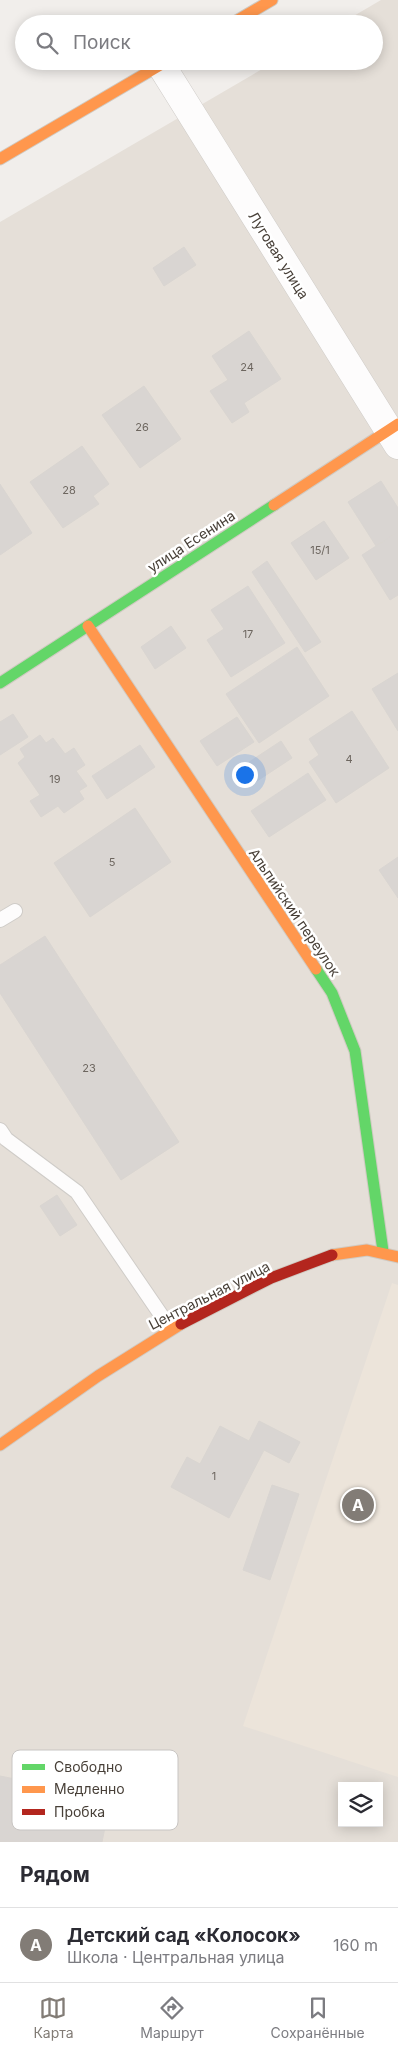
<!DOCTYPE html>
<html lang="ru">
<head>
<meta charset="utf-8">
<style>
  :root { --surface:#fff; --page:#f2f2f3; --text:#2b2b33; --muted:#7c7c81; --line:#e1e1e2; --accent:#827c76 }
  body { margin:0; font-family:Inter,sans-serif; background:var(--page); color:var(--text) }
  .controls { position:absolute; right:15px; bottom:15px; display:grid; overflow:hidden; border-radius:0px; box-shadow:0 2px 12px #0003 }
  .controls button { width:45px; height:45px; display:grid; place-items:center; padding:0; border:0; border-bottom:1px solid var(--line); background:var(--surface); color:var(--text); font:25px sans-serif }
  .you { position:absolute; left:244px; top:774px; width:18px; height:18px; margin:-12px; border:4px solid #fff; border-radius:50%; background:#1a73e8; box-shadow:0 0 0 8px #1a73e833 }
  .badge { display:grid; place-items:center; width:32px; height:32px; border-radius:50%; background:var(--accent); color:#fff; font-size:16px; font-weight:700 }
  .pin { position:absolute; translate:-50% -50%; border:2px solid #fff; box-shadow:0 1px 5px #0006 }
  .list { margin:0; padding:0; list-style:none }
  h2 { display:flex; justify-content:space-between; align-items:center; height:65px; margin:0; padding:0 20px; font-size:21px }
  h2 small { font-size:16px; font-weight:400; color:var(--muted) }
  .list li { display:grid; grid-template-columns:32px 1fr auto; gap:15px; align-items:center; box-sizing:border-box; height:75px; padding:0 20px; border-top:1px solid var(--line) }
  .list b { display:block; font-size:19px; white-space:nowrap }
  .list p { margin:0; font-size:16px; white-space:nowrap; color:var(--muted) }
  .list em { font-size:16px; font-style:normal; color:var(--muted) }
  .icon { flex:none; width:28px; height:28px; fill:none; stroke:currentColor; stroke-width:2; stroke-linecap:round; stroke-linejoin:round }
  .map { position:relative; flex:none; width:398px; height:1842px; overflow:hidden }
  .search { position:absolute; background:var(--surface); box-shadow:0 2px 12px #0003; left:15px; right:15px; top:15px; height:55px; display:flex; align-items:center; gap:12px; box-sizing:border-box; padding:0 18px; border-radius:28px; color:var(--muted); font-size:19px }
  .sheet { height:140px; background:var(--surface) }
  nav { display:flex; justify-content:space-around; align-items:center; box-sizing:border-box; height:70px; border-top:1px solid var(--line); background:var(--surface); font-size:14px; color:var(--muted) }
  nav a { display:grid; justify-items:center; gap:2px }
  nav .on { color:var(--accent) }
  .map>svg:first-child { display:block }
</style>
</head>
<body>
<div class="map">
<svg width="398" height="1842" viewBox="0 0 398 1842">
  <rect width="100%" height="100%" fill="#f1eeeb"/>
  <path fill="#e5dfd8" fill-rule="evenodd" d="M 381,0 L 398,0 L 398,1842 L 0,1842 L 0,222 L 276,61 L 374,61 L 374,24 L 340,24 ZM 342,1786 L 379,1786 L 379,1823 L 342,1823 Z"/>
  <path fill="#ece4da" d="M 392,1283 L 398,1285 L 398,1777 L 243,1726 Z"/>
  <g fill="#d9d5d2" stroke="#d9d5d1">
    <path d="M 184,247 L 196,265 L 164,286 L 153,268 Z"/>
    <path d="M 249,331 L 281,379 L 244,403 L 249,412 L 232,423 L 210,391 L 228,380 L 212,356 Z"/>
    <path d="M 144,386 L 181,439 L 140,468 L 102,415 Z"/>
    <path d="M 82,446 L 109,484 L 93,496 L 99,504 L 63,528 L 30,482 Z"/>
    <path d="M 381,481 L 398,508 L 398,532 L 376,546 L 348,502 Z"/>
    <path d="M 0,484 L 32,533 L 0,555 Z"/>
    <path d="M 324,521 L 349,558 L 316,580 L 291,543 Z"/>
    <path d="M 398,532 L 398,595 L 390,600 L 362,555 Z"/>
    <path d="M 267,561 L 321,642 L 305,652 L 252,572 Z"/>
    <path d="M 248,586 L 285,643 L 231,677 L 207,640 L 224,629 L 211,610 Z"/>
    <path d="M 171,626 L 186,648 L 155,669 L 141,647 Z"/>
    <path d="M 297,647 L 329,696 L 259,743 L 226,694 Z"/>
    <path d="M 398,673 L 398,731 L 372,689 Z"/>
    <path d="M 352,711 L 389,768 L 336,803 L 309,762 L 319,755 L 309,739 Z"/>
    <path d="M 13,714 L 28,737 L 0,755 L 0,722 Z"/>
    <path d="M 237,717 L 254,742 L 217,766 L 200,741 Z"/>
    <path d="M 40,735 L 46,743 L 53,738 L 65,754 L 74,748 L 85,765 L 76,771 L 87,786 L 79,791 L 84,799 L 64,813 L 58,806 L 41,817 L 30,801 L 40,795 L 18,763 L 25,757 L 20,749 Z"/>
    <path d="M 281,741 L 292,758 L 251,785 L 240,768 Z"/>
    <path d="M 140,745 L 155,767 L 107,799 L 92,776 Z"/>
    <path d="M 308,773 L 326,800 L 269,837 L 251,811 Z"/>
    <path d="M 135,808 L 171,862 L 90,917 L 54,863 Z"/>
    <path d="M 398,857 L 398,898 L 379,870 Z"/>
    <path d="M 45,936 L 179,1142 L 121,1180 L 0,993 L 0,965 Z"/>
    <path d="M 57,1195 L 77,1225 L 60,1236 L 40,1206 Z"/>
    <path d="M 259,1421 L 300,1442 L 289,1463 L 264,1450 L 229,1518 L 171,1487 L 187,1457 L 200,1464 L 220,1426 L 249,1441 Z"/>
    <path d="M 272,1485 L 299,1494 L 270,1580 L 243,1570 Z"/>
    <path d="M 0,1776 L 111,1798 L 102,1842 L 0,1842 Z"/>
  </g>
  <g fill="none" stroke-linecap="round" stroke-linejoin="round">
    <g stroke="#cfccc8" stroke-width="16">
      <g id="lane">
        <path d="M 0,920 L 15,911"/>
        <path d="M 0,1130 L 6,1139 L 77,1192 L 170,1328"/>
      </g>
    </g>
    <g stroke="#cfccc8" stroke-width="29">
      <path id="street" d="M 161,65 L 398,445"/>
    </g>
    <g stroke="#d0cac2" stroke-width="13">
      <g id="fast">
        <path d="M 0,683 L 274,505"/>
        <path d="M 316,969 L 332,993 L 355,1051 L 383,1251"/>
      </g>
    </g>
    <g stroke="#d0cac2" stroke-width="13">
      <g id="slow">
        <path d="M 231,24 L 272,0"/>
        <path d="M 0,159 L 167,61"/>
        <path d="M 274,505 L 398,424"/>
        <path d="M 88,626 L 316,969"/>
        <path d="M 332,1255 L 367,1250 L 398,1257"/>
        <path d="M 0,1445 L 98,1376 L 181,1324"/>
      </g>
    </g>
    <g stroke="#d0cac2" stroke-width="13">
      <path id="jam" d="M 181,1324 L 271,1278 L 332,1255"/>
    </g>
    <use href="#lane" stroke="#fdfcfc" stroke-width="14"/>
    <use href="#street" stroke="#fdfcfc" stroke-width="28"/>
    <use href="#fast" stroke="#63d668" stroke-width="11"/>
    <use href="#slow" stroke="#ff974d" stroke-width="11"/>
    <use href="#jam" stroke="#b3261e" stroke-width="11"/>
  </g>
  <g text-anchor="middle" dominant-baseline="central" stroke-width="5" stroke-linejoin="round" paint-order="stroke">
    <g font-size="11" fill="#6d665f">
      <text x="247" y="367">24</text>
      <text x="142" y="427">26</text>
      <text x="69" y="490">28</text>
      <text x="320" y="550">15/1</text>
      <text x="248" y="634">17</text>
      <text x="349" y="759">4</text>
      <text x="55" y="779">19</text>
      <text x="112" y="862">5</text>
      <text x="89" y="1068">23</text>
      <text x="214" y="1476">1</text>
    </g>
    <g font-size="14" fill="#473f37" stroke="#fff">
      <text transform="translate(279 255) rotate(58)">Луговая улица</text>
      <text transform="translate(191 541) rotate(-33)">улица Есенина</text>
      <text transform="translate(295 912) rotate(56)">Альпийский переулок</text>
      <text transform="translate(209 1295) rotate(-27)">Центральная улица</text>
    </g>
  </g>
  <rect x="12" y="1750" width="166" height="80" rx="8" fill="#fff" stroke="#c8c5c3" stroke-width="1"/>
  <rect x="22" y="1764" width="23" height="6" fill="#63d668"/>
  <rect x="22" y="1786" width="23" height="7" fill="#ff974d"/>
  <rect x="22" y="1809" width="23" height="6" fill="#b3261e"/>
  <g font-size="14" fill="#473f37">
    <text x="54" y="1772">Свободно</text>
    <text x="54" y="1794">Медленно</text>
    <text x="54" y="1817">Пробка</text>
  </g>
</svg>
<div class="controls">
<button><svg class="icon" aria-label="layers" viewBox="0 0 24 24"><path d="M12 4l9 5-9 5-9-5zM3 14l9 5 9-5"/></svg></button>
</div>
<div class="you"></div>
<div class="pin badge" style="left:358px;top:1505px">A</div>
<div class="search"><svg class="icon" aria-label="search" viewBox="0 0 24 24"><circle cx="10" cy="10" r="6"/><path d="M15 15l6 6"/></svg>Поиск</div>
</div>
<section class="sheet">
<h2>Рядом<small></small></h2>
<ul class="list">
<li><span class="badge">A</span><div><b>Детский сад «Колосок»</b><p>Школа · Центральная улица</p></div><em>160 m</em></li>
</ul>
</section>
<nav>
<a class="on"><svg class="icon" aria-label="map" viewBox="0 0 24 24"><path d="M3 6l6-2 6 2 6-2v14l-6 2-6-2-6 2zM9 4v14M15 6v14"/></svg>Карта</a>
<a><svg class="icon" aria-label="directions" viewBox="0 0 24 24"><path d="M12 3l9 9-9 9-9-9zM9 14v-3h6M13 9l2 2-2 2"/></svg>Маршрут</a>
<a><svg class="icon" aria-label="saved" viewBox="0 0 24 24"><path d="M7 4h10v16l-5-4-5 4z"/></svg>Сохранённые</a>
</nav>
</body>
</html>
